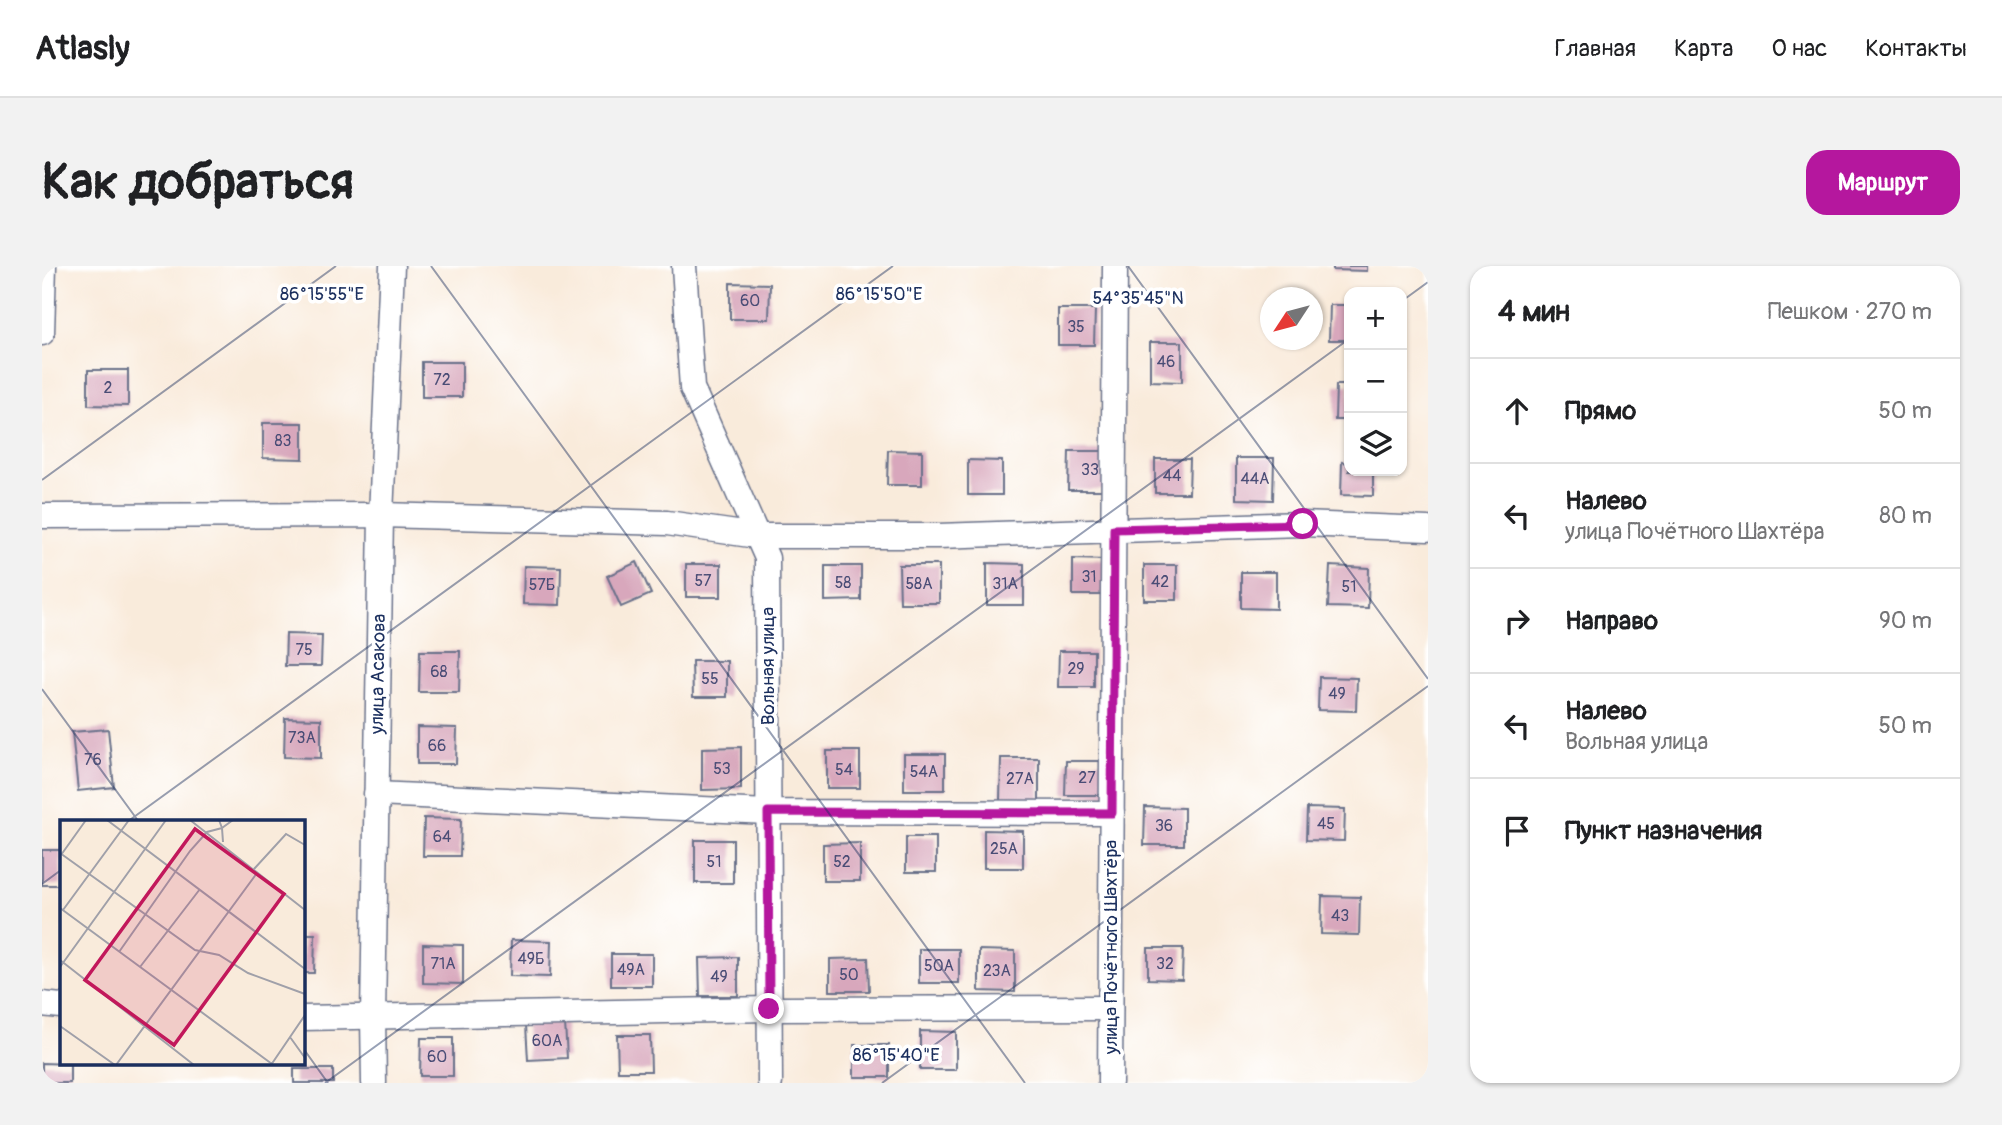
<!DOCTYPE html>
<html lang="ru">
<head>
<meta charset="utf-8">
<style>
  :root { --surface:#fff; --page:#f2f2f2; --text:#202124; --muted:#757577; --line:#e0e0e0; --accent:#b5179e }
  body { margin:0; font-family:Pangolin,sans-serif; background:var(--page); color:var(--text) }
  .controls { position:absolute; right:21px; top:21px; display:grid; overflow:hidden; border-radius:14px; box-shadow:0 2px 5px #0004 }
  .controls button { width:63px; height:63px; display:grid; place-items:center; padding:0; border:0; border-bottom:2px solid var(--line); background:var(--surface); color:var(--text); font:35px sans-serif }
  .compass { position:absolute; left:1218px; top:21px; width:63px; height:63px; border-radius:50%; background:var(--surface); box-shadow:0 2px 5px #0004; rotate:234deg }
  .stop { position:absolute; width:21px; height:21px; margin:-16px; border:5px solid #b5179e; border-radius:50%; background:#fff }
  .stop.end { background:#b5179e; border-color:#fff; box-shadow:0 2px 7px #0008 }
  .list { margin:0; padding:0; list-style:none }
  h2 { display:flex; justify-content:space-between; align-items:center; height:91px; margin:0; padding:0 28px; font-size:30px }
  h2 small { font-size:23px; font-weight:400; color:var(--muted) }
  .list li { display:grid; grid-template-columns:46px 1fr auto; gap:21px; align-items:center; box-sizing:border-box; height:105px; padding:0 28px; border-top:2px solid var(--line) }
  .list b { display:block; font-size:26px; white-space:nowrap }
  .list p { margin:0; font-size:23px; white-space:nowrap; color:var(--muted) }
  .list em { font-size:23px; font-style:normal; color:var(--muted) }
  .icon { flex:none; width:38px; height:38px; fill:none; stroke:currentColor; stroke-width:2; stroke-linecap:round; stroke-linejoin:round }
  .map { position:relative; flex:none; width:1386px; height:817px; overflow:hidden; border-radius:21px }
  header { display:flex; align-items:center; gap:42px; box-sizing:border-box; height:98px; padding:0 35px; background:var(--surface); border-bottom:2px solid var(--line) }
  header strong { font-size:33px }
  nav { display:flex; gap:38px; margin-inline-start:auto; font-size:24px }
  .intro { display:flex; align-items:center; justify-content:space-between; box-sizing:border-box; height:168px; padding:0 42px }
  h1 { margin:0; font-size:49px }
  .button { padding:18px 32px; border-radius:21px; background:var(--accent); color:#fff; font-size:24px; font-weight:700 }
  main { display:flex; gap:42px; padding:0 42px }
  aside { flex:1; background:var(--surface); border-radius:21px; box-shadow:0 2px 5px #0004 }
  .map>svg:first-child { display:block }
</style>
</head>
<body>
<header>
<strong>Atlasly</strong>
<nav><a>Главная</a><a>Карта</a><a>О нас</a><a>Контакты</a></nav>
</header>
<div class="intro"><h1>Как добраться</h1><a class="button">Маршрут</a></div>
<main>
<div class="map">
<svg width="1386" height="817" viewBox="0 0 1386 817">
  <rect width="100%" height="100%" fill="#fff"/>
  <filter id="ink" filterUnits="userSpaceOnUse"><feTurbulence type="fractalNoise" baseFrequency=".0143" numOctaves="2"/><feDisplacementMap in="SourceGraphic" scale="14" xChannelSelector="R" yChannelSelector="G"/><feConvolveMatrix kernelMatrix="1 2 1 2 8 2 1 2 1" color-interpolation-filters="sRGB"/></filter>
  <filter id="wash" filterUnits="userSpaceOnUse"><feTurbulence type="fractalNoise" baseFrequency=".00686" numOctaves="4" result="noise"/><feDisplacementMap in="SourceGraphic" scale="28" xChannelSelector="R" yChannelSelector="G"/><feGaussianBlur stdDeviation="1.57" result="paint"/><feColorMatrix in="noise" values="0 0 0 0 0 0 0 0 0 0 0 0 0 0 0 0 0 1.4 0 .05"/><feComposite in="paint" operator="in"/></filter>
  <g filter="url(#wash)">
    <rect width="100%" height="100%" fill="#f9ebdb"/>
    <g id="blocks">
      <g fill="#d8a7bc">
        <path d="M 1291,0 L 1325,0 L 1325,5 L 1291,4 Z"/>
        <path d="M 688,17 L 728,18 L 727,53 L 688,53 Z"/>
        <path d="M 1288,39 L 1307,39 L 1307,74 L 1287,74 Z"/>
        <path d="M 1016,43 L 1053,43 L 1052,79 L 1016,79 Z"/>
        <path d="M 1108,76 L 1140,76 L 1140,116 L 1108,115 Z"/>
        <rect x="380" y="96" width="40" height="35"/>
        <path d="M 46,104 L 86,104 L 86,140 L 46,139 Z"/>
        <path d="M 1294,119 L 1307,119 L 1307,154 L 1293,154 Z"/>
        <path d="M 221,157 L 261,157 L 261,193 L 221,192 Z"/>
        <path d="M 846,184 L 880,185 L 880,219 L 845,219 Z"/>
        <path d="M 1027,185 L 1069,185 L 1068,224 L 1026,224 Z"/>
        <path d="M 1194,192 L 1232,192 L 1231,234 L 1194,233 Z"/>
        <path d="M 1113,193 L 1148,193 L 1147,227 L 1113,227 Z"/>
        <path d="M 926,194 L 960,195 L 960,229 L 926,229 Z"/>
        <path d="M 1300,196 L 1307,197 L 1307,205 L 1331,205 L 1331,230 L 1299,229 Z"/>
        <path d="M 1031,293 L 1064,294 L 1064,329 L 1031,329 Z"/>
        <path d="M 595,296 L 609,328 L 579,341 L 565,310 Z"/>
        <path d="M 945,297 L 982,298 L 982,339 L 945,339 Z"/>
        <rect x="644" y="298" width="35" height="33"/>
        <path d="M 857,299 L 897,299 L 897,337 L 858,337 Z"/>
        <rect x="1102" y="299" width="33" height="35"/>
        <path d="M 482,300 L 519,301 L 518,339 L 481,338 Z"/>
        <path d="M 783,300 L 819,300 L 819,334 L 783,335 Z"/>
        <path d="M 1288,300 L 1327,302 L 1326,342 L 1286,341 Z"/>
        <path d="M 1199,306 L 1234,306 L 1234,343 L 1199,342 Z"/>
        <path d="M 244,368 L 280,369 L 279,400 L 243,400 Z"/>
        <path d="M 378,385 L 418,385 L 417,426 L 377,426 Z"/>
        <path d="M 1017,385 L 1052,385 L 1052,421 L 1016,421 Z"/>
        <path d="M 650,395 L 685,395 L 685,431 L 651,431 Z"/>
        <path d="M 1277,411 L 1315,412 L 1314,445 L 1276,444 Z"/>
        <path d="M 243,452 L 279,453 L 279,492 L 242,491 Z"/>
        <path d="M 375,461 L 415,462 L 414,498 L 375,498 Z"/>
        <path d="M 66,463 L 72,521 L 36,525 L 30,466 Z"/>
        <path d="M 699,481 L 699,523 L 660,524 L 660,482 Z"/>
        <rect x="785" y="485" width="33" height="37"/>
        <rect x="862" y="488" width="41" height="36"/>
        <path d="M 959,492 L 997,492 L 997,535 L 958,535 Z"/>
        <path d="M 1024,495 L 1066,495 L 1066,529 L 1023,529 Z"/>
        <path d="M 1103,541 L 1142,542 L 1142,579 L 1102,579 Z"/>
        <path d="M 1265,542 L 1303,543 L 1302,575 L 1264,574 Z"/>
        <path d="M 382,552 L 419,553 L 418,590 L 381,590 Z"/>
        <path d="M 942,564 L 981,565 L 981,602 L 942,602 Z"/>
        <rect x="864" y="571" width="30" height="35"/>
        <rect x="653" y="574" width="38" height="43"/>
        <path d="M 818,577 L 818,615 L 781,615 L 781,578 Z"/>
        <rect x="0" y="584" width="19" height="35"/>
        <path d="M 1280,630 L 1318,631 L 1317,669 L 1279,668 Z"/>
        <path d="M 261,668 L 273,668 L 272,707 L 261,707 Z"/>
        <path d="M 469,674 L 509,675 L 508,711 L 468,710 Z"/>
        <path d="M 381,678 L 421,679 L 421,718 L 381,717 Z"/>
        <path d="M 1106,682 L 1141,682 L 1140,714 L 1106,713 Z"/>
        <rect x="877" y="683" width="40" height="34"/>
        <path d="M 937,684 L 973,685 L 973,726 L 937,725 Z"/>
        <rect x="569" y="688" width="41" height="32"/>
        <path d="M 696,691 L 696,730 L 658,730 L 657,692 Z"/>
        <path d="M 826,692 L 827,725 L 788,725 L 788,693 Z"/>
        <path d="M 523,757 L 525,792 L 486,794 L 484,759 Z"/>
        <path d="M 878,765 L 914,766 L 914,804 L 878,804 Z"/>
        <path d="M 575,769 L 608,769 L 609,805 L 576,805 Z"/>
        <path d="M 379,772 L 411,772 L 411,810 L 378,810 Z"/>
        <rect x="812" y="779" width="35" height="32"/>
        <path d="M 0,797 L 28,798 L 28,817 L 0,817 Z"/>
        <rect x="252" y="803" width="39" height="14"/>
      </g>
    </g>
  </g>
  <g filter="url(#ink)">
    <use href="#blocks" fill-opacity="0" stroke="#69718a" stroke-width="2"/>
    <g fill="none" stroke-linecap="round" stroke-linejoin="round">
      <g stroke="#69718a" stroke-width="27">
        <g id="street">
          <path d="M 642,0 L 650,122 L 725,292 L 728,817"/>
          <path d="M 0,67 L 2,0"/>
          <path d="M 0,250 L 339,249 L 625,257 L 715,270 L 896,270 L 1260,258 L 1386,263"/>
          <path d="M 334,528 L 726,546 L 1070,547"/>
          <path d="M 0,738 L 19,740"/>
          <path d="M 261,752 L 727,743 L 1068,742"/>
          <path d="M 332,817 L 331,751 L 339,249 L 350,0"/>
          <path d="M 1068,817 L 1073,0"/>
        </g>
      </g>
      <use href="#street" stroke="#fff" stroke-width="24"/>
    </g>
  </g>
  <g fill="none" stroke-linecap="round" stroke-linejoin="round" filter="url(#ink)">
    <path stroke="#b5179e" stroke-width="9" d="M 727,743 L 726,546 L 1070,547 L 1072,263 L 1261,258"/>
  </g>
  <path fill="none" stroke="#1b2f5e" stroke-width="2" stroke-opacity="0.45" d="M 389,0 L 983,817M 1086,0 L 1386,413M 1360,35 L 1386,16M 0,214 L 294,0M 0,423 L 97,556M 85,556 L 851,0M 0,618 L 19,604M 261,782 L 286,817M 283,817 L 1307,73M 840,817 L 1386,420"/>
  <g text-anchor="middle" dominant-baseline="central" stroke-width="7" stroke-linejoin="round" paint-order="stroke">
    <g font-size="16" fill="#4a4d76">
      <text x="708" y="35">60</text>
      <text x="1034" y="61">35</text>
      <text x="1124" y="96">46</text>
      <text x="400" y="114">72</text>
      <text x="66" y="122">2</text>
      <text x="241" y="175">83</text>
      <text x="1048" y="204">33</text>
      <text x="1130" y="210">44</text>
      <text x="1213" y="213">44А</text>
      <text x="1047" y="311">31</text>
      <text x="661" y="315">57</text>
      <text x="1118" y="316">42</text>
      <text x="801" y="317">58</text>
      <text x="877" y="318">58А</text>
      <text x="963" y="318">31А</text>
      <text x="500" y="319">57Б</text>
      <text x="1307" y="321">51</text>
      <text x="262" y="384">75</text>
      <text x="1034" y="403">29</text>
      <text x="397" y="406">68</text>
      <text x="668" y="413">55</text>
      <text x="1295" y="428">49</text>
      <text x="260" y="472">73А</text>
      <text x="395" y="480">66</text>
      <text x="51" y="494">76</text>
      <text x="680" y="503">53</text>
      <text x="802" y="504">54</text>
      <text x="882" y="506">54А</text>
      <text x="1045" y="512">27</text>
      <text x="978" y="513">27А</text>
      <text x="1284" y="558">45</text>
      <text x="1122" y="560">36</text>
      <text x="400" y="571">64</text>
      <text x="962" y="583">25А</text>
      <text x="672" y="596">51</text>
      <text x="800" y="596">52</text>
      <text x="1298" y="650">43</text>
      <text x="489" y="693">49Б</text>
      <text x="401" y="698">71А</text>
      <text x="1123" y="698">32</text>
      <text x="897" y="700">50А</text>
      <text x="589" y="704">49А</text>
      <text x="955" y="705">23А</text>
      <text x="807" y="709">50</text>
      <text x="677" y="711">49</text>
      <text x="505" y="775">60А</text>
      <text x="395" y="791">60</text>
    </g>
    <g font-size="19" fill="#1b2f5e" stroke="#fff">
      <text transform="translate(726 400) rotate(-90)">Вольная улица</text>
      <text transform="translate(336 408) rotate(-89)">улица Асакова</text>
      <text transform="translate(1069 681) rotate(-90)">улица Почётного Шахтёра</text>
    </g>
  </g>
  <g transform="translate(18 554)">
    <rect width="245" height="245" fill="#f9ebdb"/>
    <path fill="none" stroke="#a0a0a9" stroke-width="2" d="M 47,0 L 245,149M 130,0 L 245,90M 163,22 L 162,8 L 173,0M 0,33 L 135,130 L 159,135 L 188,153 L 245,174M 1,35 L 26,0M 194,49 L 226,14 L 245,25M 0,88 L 212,244M 3,90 L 69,0M 59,132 L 130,31 L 147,12 L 162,8 L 159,0M 0,140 L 134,245M 0,147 L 106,0M 80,147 L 140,69M 0,206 L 55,245M 230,217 L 245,238M 56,245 L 197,53M 211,245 L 245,195"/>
    <path fill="#c2185b" fill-opacity="0.15" stroke="#c2185b" stroke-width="3.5" d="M 135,9 L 224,74 L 114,225 L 25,160 Z"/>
    <rect width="245" height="245" fill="none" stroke="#1b2f5e" stroke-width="3.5"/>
  </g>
  <g font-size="18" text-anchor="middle" fill="#1b2f5e" stroke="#fff" stroke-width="7" stroke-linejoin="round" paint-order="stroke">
    <text x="280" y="34">86°15'55"E</text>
    <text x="837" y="34">86°15'50"E</text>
    <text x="1096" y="38">54°35'45"N</text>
    <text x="854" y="795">86°15'40"E</text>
  </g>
</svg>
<div class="controls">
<button>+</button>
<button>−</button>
<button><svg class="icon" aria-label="layers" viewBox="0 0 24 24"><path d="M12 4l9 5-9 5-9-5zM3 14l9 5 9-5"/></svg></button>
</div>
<svg class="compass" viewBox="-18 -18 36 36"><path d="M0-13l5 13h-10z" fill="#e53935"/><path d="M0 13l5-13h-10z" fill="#757577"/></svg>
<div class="stop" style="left:1261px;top:258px"></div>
<div class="stop end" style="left:727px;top:743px"></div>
</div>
<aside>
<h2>4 мин<small>Пешком · 270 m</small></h2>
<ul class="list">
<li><svg class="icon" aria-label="ahead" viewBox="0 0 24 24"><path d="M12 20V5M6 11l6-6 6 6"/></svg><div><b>Прямо</b></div><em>50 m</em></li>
<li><svg class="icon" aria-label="left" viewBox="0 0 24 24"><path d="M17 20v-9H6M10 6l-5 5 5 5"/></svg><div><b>Налево</b><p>улица Почётного Шахтёра</p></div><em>80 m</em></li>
<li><svg class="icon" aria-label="right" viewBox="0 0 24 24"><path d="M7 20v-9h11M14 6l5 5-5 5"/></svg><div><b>Направо</b></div><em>90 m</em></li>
<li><svg class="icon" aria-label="left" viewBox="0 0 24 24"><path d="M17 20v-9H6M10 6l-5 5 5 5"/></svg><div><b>Налево</b><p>Вольная улица</p></div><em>50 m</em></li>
<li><svg class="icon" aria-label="arrive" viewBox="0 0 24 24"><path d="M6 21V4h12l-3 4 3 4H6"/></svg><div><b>Пункт назначения</b></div></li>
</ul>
</aside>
</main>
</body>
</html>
